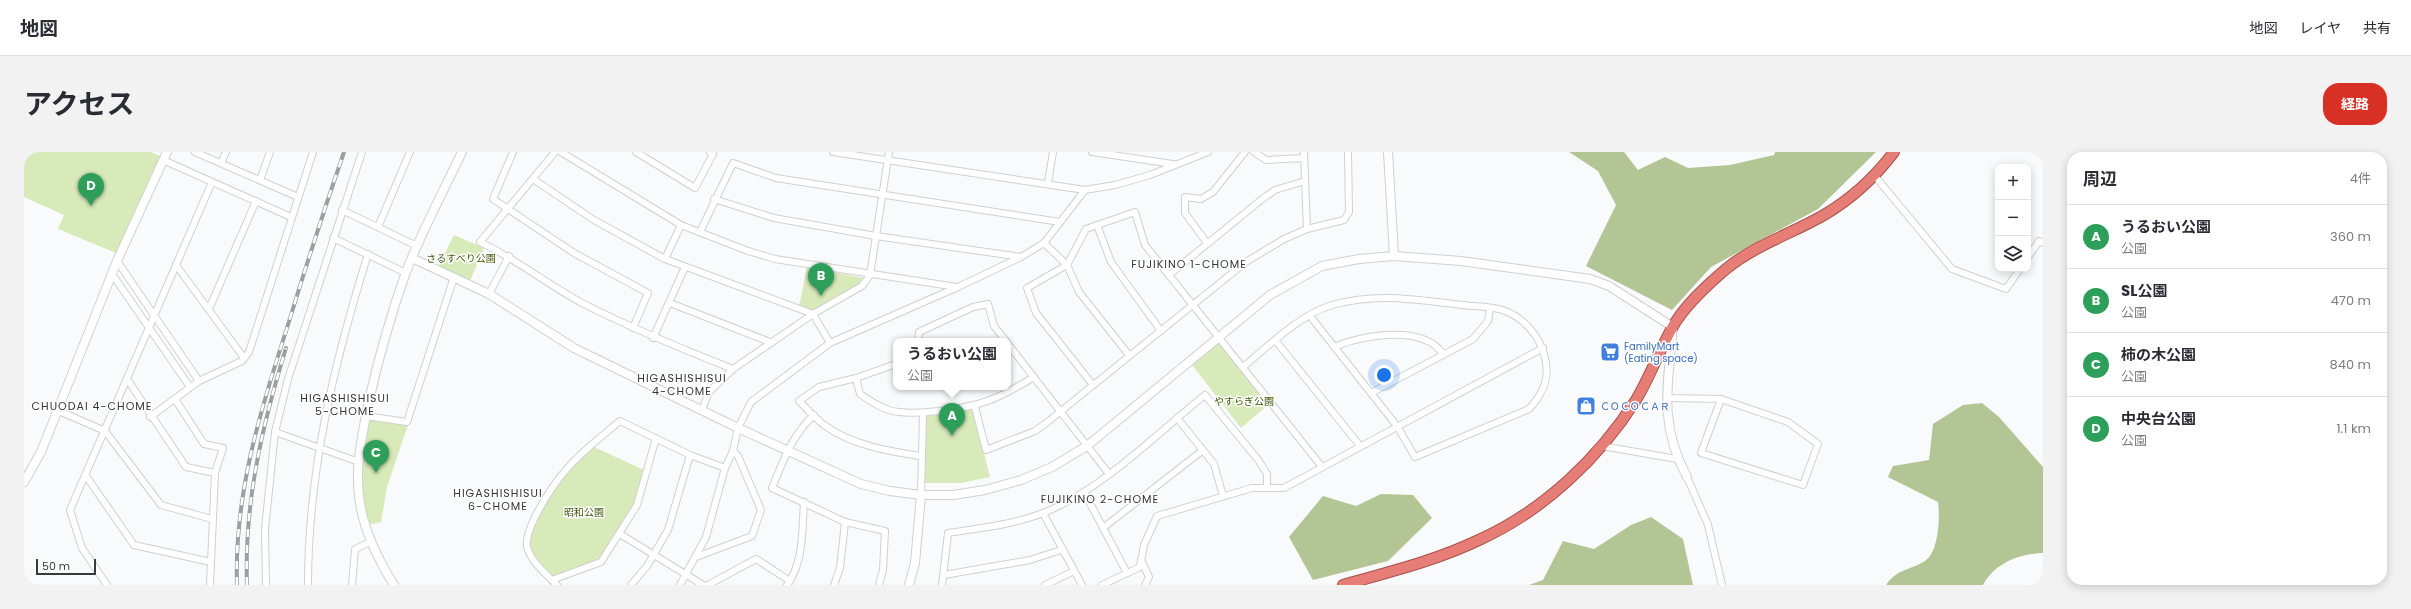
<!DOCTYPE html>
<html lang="ja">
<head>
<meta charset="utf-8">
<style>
  :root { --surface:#fff; --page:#f2f2f3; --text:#2b2b33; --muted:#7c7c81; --line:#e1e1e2; --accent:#d93025 }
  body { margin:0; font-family:Poppins,"Noto Sans JP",sans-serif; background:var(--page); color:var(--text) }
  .controls { position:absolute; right:12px; top:12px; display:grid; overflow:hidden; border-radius:8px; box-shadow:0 2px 10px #0003 }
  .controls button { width:36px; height:36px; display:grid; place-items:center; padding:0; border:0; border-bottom:1px solid var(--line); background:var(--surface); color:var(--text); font:20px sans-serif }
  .scale { position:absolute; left:12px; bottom:10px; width:60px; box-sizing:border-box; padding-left:4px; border:2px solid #393a3a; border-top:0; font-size:11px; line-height:14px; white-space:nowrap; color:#393a3a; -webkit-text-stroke:3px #fff; paint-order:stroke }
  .you { position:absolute; left:1360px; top:223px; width:14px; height:14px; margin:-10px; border:3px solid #fff; border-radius:50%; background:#1a73e8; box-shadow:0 0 0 6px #1a73e833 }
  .badge { display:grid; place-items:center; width:26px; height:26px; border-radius:50%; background:var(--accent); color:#fff; font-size:13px; font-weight:700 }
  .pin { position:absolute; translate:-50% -33px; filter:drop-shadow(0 1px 2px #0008) }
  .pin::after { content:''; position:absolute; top:21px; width:14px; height:12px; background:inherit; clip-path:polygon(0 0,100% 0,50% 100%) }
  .popup { position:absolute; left:869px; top:186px; width:118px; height:52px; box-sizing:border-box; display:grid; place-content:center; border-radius:8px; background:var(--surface); filter:drop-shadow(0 1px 3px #0005); font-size:13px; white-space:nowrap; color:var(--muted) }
  .popup b { font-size:15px; color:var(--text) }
  .popup::after { content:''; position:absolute; left:50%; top:100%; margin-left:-8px; border:8px solid transparent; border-top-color:var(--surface) }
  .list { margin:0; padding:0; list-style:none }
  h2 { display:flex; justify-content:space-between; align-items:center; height:52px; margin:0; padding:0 16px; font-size:17px }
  h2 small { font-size:13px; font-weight:400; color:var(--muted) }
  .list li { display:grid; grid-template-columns:26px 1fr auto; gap:12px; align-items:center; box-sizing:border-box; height:64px; padding:0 16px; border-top:1px solid var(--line) }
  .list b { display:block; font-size:15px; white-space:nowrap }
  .list p { margin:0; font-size:13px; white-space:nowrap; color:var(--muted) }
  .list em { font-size:13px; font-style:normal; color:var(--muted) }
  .icon { flex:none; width:22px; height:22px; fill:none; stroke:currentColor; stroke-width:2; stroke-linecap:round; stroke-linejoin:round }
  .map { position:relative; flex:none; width:2019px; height:433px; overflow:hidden; border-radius:16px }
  header { display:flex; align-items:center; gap:24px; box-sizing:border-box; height:56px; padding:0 20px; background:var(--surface); border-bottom:1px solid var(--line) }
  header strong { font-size:19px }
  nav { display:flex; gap:22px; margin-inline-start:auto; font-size:14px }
  .intro { display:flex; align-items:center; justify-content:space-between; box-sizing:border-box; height:96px; padding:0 24px }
  h1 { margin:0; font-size:28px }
  .button { padding:10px 18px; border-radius:16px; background:var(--accent); color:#fff; font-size:14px; font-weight:700 }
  main { display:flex; gap:24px; padding:0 24px }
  aside { flex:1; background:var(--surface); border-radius:16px; box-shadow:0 2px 10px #0003 }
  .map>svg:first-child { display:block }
</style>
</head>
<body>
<header>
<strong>地図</strong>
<nav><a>地図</a><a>レイヤ</a><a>共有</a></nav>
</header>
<div class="intro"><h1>アクセス</h1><a class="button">経路</a></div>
<main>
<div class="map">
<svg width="2019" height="433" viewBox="0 0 2019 433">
  <rect width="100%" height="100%" fill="#f9fafb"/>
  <g fill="#d8eaba">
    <path d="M 5,0 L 127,0 L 136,4 L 92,101 L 34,77 L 40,63 L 0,45 L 0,13 Z"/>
    <path d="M 430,83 L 460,96 L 446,129 L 414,115 Z"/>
    <path d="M 783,115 L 839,126 L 837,133 L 788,160 L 775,155 Z"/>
    <path d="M 1195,189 L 1245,252 L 1217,276 L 1168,213 Z"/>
    <path d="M 949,257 L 966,325 L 937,331 L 900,331 L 901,263 Z"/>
    <path d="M 343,266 L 384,273 L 363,335 L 357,370 L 344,373 L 336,331 Z"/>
    <path d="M 570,295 L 620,318 L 611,352 L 575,408 L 529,426 C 521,417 507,406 506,393 C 503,363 548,312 570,295 Z"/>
  </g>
  <g fill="#b3c594">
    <path d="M 1545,0 L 1600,0 L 1614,18 L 1641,5 L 1664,16 L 1706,13 L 1750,3 L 1751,0 L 1852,0 L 1794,57 L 1687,115 L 1648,158 L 1562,114 L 1592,53 L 1574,19 Z"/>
    <path d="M 1958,251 L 1975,265 L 2019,315 L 2019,401 C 1994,402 1971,411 1959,433 L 1862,433 C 1874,416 1885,419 1901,409 C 1915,400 1916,365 1914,350 L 1864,325 L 1869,314 L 1905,308 L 1909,272 L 1939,253 Z"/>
    <path d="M 1357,342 L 1389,343 L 1408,366 L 1364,409 L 1289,428 L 1265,385 L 1299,344 L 1332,354 Z"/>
    <path d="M 1627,365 L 1659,387 L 1669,433 L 1505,433 L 1519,428 L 1539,389 L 1570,397 L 1607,373 Z"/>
  </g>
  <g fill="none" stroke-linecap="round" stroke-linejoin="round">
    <g stroke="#cfd0d1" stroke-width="8">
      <g id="minor">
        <path d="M 171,0 L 274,45"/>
        <path d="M 489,0 L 469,47 L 550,101 L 624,141 L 609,176"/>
        <path d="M 531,0 L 456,90 C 492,107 523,132 558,151 C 607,176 658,197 709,217"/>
        <path d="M 537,0 L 657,73 L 724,99 L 751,107 L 933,135"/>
        <path d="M 612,0 L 671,36 L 689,2 L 686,0"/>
        <path d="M 809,0 L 1061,38 L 1091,33 L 1126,23 L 1184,0"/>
        <path d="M 1068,0 L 1149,12"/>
        <path d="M 1230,0 L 1242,8 L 1280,6"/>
        <path d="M 1280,0 L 1283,77"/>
        <path d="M 139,8 L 267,65"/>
        <path d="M 197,11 L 202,0"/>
        <path d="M 1850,23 L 1928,117 L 1982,137 L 1996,117"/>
        <path d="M 509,27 L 570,68 L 641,107 L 789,162 L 806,191"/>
        <path d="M 236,28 L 246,0"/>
        <path d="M 1024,31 L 1029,0"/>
        <path d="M 690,47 L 750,66 L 852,84 L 997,105"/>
        <path d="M 318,58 L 393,94"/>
        <path d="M 1073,73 L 1087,110 L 1137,179"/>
        <path d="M 354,75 L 386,0"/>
        <path d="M 676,80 L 709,11 L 752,26 L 1036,70"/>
        <path d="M 309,86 L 382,121"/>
        <path d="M 1020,91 L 1043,113 L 1055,140 L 1105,203"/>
        <path d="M 1183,91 L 1161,61 L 1161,45 L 1177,47 L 1189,40 L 1221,0"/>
        <path d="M 2004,105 L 2015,89 L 2019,91"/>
        <path d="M 641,107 L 657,73"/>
        <path d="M 93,109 L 175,229"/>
        <path d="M 152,113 L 220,206"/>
        <path d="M 88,122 L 166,235"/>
        <path d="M 1145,123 L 1237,48 L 1251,38 L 1281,29"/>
        <path d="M 465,142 L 485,104"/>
        <path d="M 646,151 L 746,190"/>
        <path d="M 185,157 L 232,49"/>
        <path d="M 629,186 L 661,115"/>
        <path d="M 1251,188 L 1336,294"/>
        <path d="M 894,189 L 895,180 L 949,155 L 964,152 L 970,174 L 982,189"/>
        <path d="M 984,192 L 1085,322"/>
        <path d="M 1310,195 C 1338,183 1399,172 1419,202"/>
        <path d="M 872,212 L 832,226 L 795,235 L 775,249 C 783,257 791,266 800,273 C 827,293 864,299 896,304"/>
        <path d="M 1219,215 C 1243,195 1277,162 1308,153 C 1355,140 1392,148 1439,153 C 1452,155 1469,154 1481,159 C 1500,166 1515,184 1520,202 C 1527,224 1520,241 1505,257 L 1391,305 L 1373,274 L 1286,164"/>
        <path d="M 832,226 L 836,242 C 848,250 861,259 875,260 C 888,262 902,260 915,259 C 958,254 974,247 1010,225"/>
        <path d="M 103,227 L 162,315 L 191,321"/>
        <path d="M 1069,233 L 1012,161 L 1003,136 L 1043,113 L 1062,77 L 1111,60 L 1121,93 L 1298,315"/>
        <path d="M 1347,241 L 1449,187 L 1464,169 L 1466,157"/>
        <path d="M 1643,246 L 1697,247 L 1764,270 L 1794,292 L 1779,333 L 1677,301 L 1697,247"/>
        <path d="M 151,247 L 180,292 L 199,296 L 191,321 L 186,433"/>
        <path d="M 951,255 L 962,298 L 1011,279 L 1021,272 L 1222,110 L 1260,87 L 1283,77 L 1320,68 L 1325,60 L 1324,0"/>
        <path d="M 678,258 L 685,240 L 709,217 L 789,162 L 838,134 L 846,123 L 865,0"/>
        <path d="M 35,259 L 81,279 L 137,353 L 188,367"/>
        <path d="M 790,263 C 768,283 759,309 748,336 L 821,370 L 861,379 L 859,418 L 855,433"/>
        <path d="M 342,264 L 383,270 L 430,125"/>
        <path d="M 126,265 L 175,229 L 218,209 L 225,200 L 289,0"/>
        <path d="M 1153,266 L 1190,312 L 1199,344"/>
        <path d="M 251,280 L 335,310"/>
        <path d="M 1578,294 L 1653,307"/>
        <path d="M 62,324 L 110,393 L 187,410"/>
        <path d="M 1663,325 L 1684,373 L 1698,433"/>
        <path d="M 1060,340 L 1103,421"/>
        <path d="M 897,343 L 899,261"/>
        <path d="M 1019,361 L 1058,433"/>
        <path d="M 1079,376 L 1179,298"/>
        <path d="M 596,382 L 679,433"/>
        <path d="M 672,405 L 728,384 L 737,358 L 714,304 L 709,299"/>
        <path d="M 1117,408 L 1125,425 L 1121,433"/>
        <path d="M 920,423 L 1006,408 L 1037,398"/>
        <path d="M 528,428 L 577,410 L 613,353 L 632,286"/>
        <path d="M 83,433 L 58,396 L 46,358 L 188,30"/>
        <path d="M 242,433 L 241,377 L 251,280 L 264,227 L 338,0"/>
        <path d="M 284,433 C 284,319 310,211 344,102"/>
        <path d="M 328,433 L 331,397 L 348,389"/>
        <path d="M 533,433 C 522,422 507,410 503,395 C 501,386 508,371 512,363 C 536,317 557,301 596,269 L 666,303 L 701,316"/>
        <path d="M 607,433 L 623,414 L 644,378 L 666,303"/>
        <path d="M 656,433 L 682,385 L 701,316 L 709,299 L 714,276 L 727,250 L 806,191 L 934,135 L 997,105 L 1020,91 L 1061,38"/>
        <path d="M 684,433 L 732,407 L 766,429"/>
        <path d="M 763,433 C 780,410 778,378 780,350"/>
        <path d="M 810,433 L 816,416 L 821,370"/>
        <path d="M 918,433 L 924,381 C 955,376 989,373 1019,361 C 1078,338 1131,283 1181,243 L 1235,309 L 1243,322 L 1243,336"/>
        <path d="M 1021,433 L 1050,419"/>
        <path d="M 1078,433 L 1116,415 L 1120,393 L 1133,364 L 1228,336 L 1260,336 L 1519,196"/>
      </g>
    </g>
    <g stroke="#cfd0d1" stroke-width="10">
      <g id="tertiary">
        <path d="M 1364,0 L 1370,104"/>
        <path d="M 388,106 L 465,142 L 550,196 L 714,276 L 837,332 L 866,339 L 897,343 L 929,343 L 961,338 L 997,328 L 1028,315 L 1063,294 L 1246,143 L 1298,114 L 1335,107 L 1370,104 L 1437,109 L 1566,127 L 1585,134 L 1649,175 C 1644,232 1634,271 1663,325"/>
        <path d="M 0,330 L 17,300 L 93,109 L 143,0"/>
        <path d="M 370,433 C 351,403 335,367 334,332 C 333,304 340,275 345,248 C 355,205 367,162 382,120 C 398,79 419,40 438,0"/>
        <path d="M 885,433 L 891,411 L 897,343"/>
      </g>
    </g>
    <g stroke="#a6514c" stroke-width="12">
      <path id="trunk" d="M 1319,433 C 1365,420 1414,408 1457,387 C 1520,358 1575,306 1612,248 C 1626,225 1635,199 1648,176 C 1660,154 1682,134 1702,117 C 1731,93 1767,82 1800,63 C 1827,47 1851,25 1870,0"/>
    </g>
    <use href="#minor" stroke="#fff" stroke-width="6"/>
    <use href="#tertiary" stroke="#fff" stroke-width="8"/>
    <use href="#trunk" stroke="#e67e77" stroke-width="10"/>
    <g stroke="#9d9e9e" stroke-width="4">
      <g id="rail">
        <path d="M 213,433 C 210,344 236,259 263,176 C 281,117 300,58 320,0"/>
        <path d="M 223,433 C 220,351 238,274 262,196"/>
      </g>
    </g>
    <use href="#rail" stroke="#fff" stroke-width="2.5" stroke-dasharray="8" stroke-linecap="butt"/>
  </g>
  <defs>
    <g id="supermarket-square" transform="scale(1)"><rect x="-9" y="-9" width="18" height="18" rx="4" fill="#3f7fe0" stroke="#fff"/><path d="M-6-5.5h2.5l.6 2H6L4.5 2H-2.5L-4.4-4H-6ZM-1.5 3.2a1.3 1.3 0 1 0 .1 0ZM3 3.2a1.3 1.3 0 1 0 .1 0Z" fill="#fff"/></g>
    <g id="shop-square" transform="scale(1)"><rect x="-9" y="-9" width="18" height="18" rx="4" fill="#3f7fe0" stroke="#fff"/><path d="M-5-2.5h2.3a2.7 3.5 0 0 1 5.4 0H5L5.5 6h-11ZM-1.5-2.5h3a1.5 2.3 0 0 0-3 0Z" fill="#fff"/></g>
  </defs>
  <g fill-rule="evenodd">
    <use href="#supermarket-square" x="1586" y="200"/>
    <use href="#shop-square" x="1562" y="254"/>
  </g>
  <g text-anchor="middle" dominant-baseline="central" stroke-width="3" stroke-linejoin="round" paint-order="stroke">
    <g font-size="10" fill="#3f5306" stroke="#fff">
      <text x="437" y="106">さるすべり公園</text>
      <text x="1220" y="249">やすらぎ公園</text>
      <text x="560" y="360">昭和公園</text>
    </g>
    <g font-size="10" fill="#366cbe" stroke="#fff" text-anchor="start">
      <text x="1600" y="194">FamilyMart<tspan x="1600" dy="12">(Eating space)</tspan></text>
      <text x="1576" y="254">ＣＯＣＯＣＡＲ</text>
    </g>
    <g font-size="11" letter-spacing="1" fill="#353536" stroke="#fff">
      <text x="1165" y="112">FUJIKINO 1-CHOME</text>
      <text x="658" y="226">HIGASHISHISUI<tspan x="658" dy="13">4-CHOME</tspan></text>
      <text x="321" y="246">HIGASHISHISUI<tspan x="321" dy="13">5-CHOME</tspan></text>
      <text x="68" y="254">CHUODAI 4-CHOME</text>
      <text x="474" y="341">HIGASHISHISUI<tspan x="474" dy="13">6-CHOME</tspan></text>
      <text x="1076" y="347">FUJIKINO 2-CHOME</text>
    </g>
  </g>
</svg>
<div class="controls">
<button>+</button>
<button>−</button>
<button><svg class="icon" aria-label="layers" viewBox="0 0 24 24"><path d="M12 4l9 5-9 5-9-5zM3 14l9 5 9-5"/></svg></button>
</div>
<div class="scale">50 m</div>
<div class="you"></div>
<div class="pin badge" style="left:928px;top:284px;background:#2e9e5b">A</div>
<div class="popup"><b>うるおい公園</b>公園</div>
<div class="pin badge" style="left:797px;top:144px;background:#2e9e5b">B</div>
<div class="pin badge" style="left:352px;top:321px;background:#2e9e5b">C</div>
<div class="pin badge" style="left:67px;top:54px;background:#2e9e5b">D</div>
</div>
<aside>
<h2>周辺<small>4件</small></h2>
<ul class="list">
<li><span class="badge" style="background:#2e9e5b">A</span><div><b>うるおい公園</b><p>公園</p></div><em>360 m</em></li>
<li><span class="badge" style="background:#2e9e5b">B</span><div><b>SL公園</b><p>公園</p></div><em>470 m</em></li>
<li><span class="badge" style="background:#2e9e5b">C</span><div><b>柿の木公園</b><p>公園</p></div><em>840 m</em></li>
<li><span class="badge" style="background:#2e9e5b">D</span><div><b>中央台公園</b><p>公園</p></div><em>1.1 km</em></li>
</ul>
</aside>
</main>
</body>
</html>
